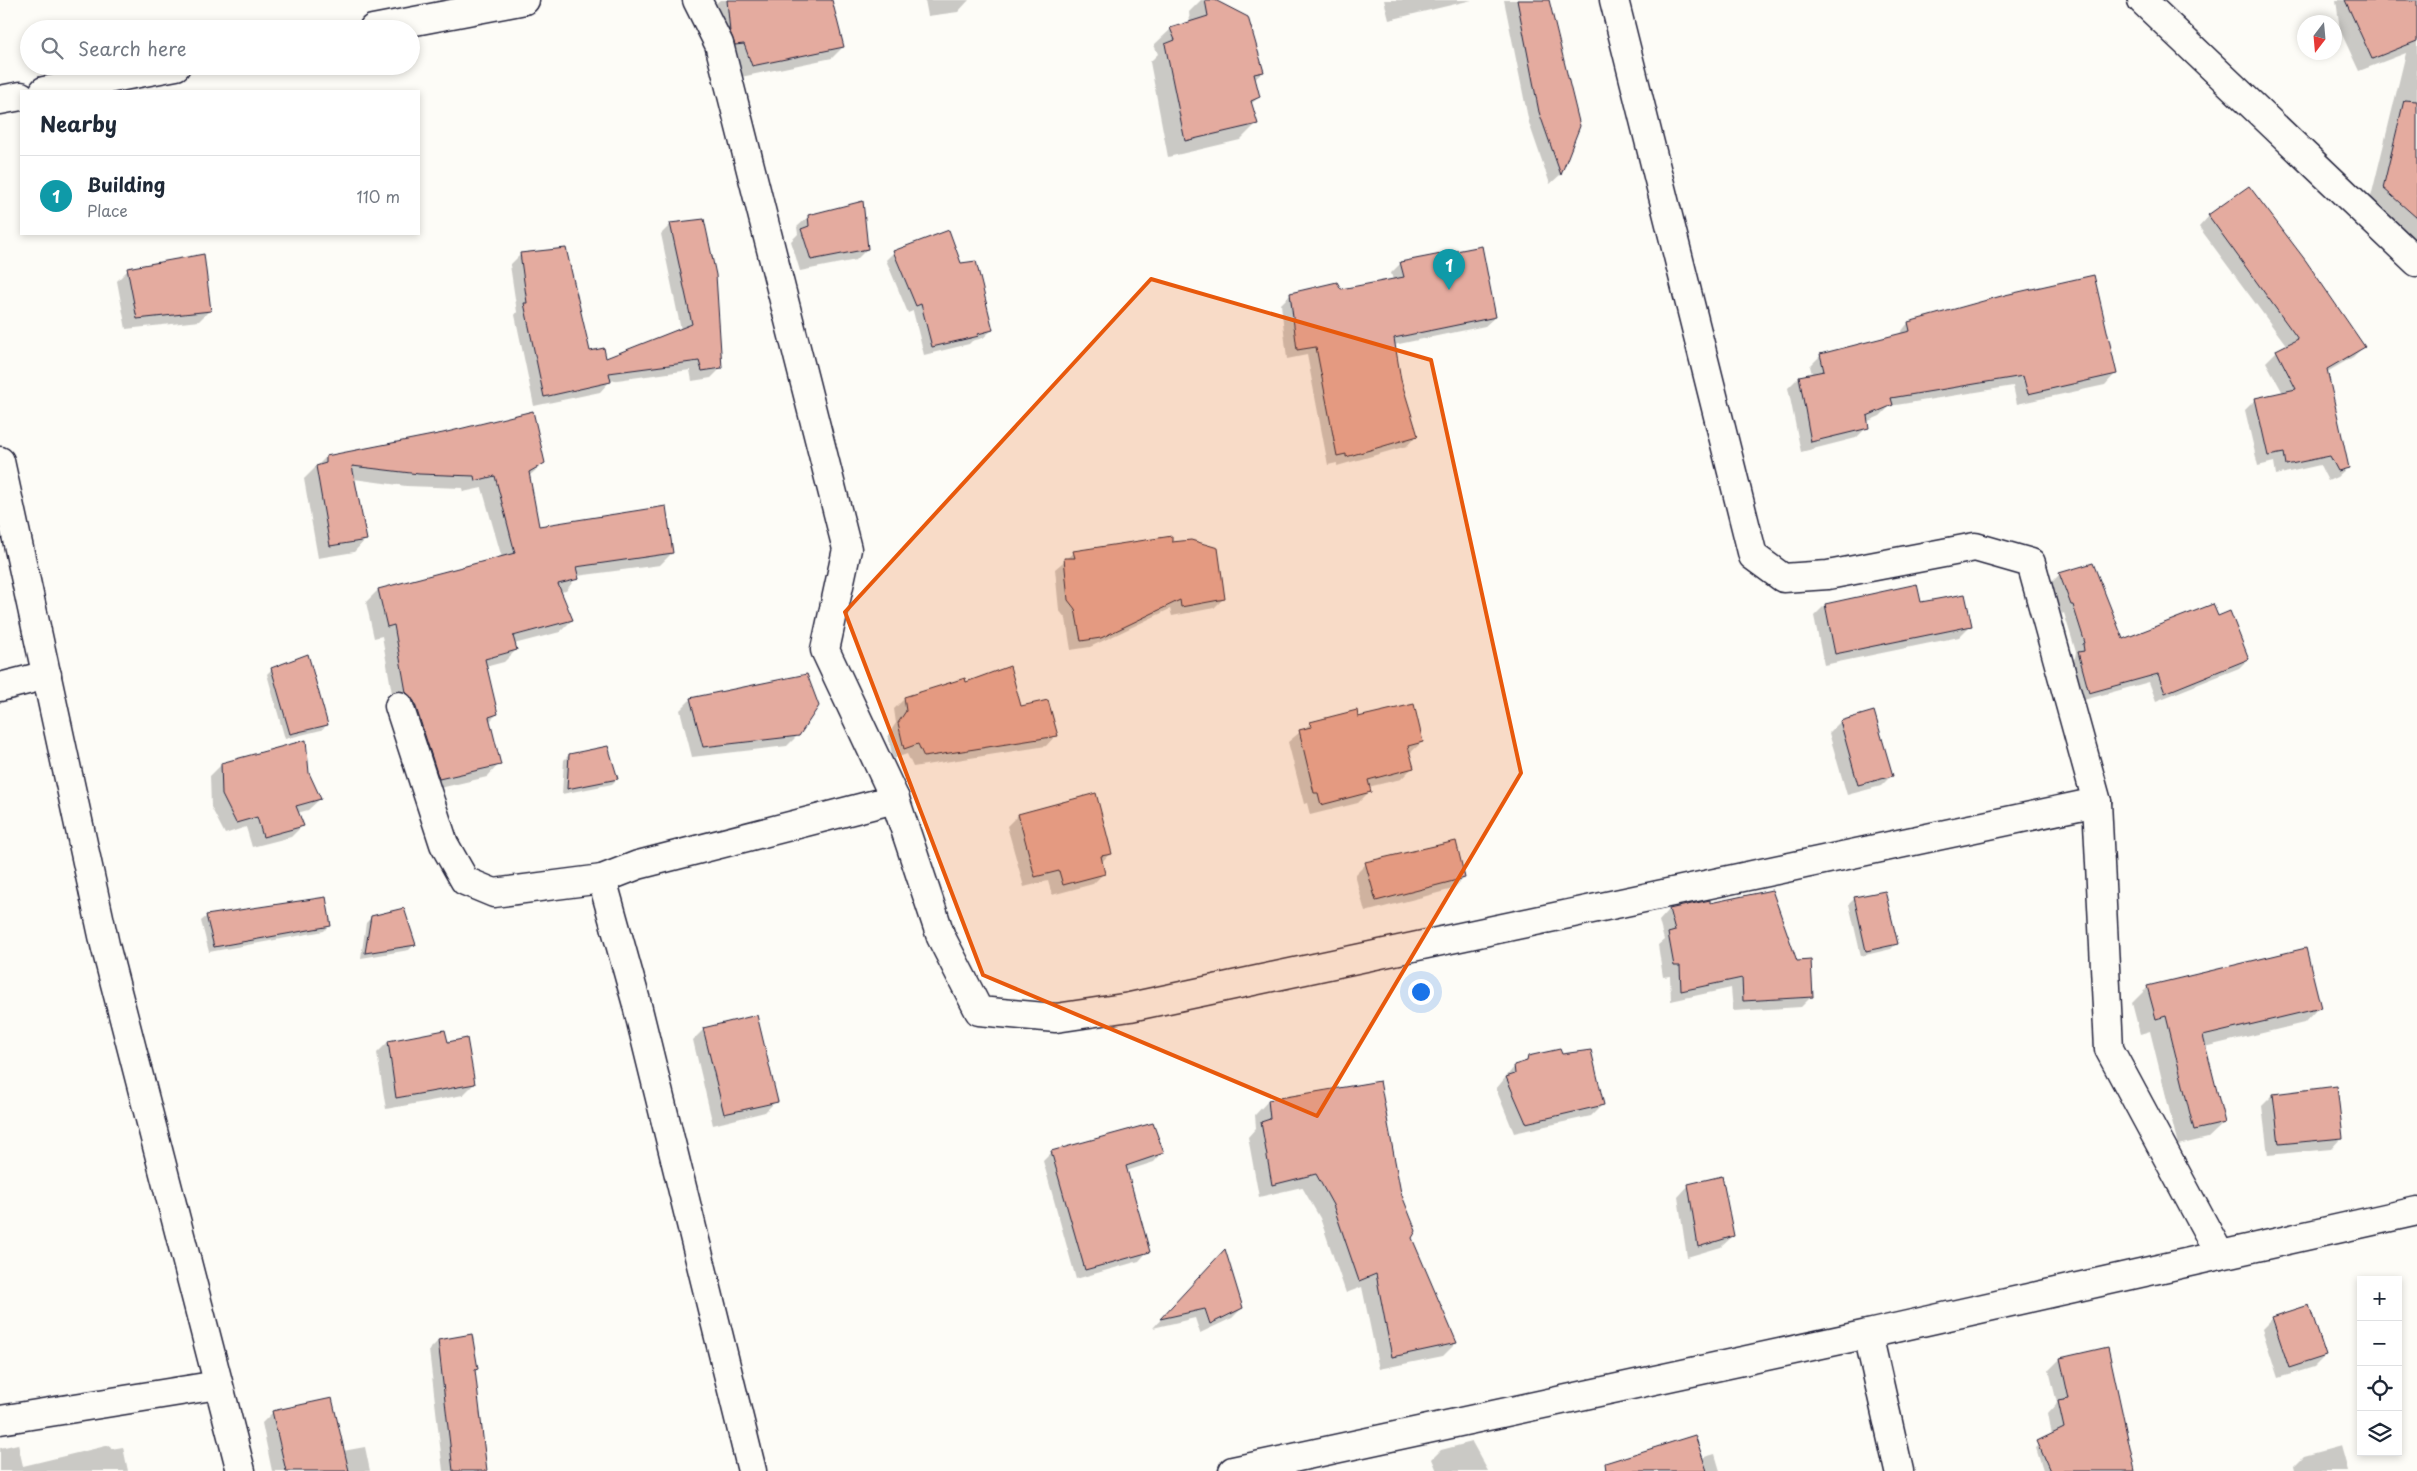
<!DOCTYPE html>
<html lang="en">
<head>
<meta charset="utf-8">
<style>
  :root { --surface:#fff; --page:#f6f6f7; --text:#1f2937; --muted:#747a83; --line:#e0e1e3; --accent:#1f6fb2 }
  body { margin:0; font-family:"Playpen Sans",sans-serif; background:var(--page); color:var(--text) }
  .controls { position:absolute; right:15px; bottom:15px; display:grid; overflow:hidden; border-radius:0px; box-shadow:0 2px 8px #0003 }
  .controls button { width:45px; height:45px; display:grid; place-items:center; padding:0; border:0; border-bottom:1px solid var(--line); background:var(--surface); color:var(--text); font:25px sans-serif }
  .compass { position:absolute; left:2297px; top:15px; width:45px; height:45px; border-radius:50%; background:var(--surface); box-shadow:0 2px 8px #0003; rotate:196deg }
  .you { position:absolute; left:1420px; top:991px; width:18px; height:18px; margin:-12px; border:4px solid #fff; border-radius:50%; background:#1a73e8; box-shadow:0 0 0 8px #1a73e833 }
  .badge { display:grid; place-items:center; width:32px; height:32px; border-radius:50%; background:var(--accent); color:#fff; font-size:16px; font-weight:700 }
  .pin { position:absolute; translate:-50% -41px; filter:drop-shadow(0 1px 2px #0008) }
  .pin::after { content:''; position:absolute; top:26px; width:18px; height:15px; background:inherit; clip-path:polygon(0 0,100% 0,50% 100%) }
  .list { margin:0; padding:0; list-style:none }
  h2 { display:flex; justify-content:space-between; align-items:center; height:65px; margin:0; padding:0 20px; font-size:21px }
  h2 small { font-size:16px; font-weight:400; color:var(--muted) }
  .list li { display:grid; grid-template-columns:32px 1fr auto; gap:15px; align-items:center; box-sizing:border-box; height:80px; padding:0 20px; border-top:1px solid var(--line) }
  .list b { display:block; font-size:19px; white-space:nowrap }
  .list p { margin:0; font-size:16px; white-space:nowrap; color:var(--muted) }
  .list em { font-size:16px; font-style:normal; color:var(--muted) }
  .icon { flex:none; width:28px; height:28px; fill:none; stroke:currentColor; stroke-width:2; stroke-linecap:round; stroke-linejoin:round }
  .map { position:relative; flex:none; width:2417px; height:1471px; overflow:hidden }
  .search { position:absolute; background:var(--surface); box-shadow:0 2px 8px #0003; left:20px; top:20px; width:400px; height:55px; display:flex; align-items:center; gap:12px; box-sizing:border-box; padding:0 18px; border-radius:28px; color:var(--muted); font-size:19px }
  .panel { position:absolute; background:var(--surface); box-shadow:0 2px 8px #0003; left:20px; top:90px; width:400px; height:145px; border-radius:0px }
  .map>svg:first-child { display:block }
</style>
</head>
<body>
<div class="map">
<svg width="2417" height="1471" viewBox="0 0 2417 1471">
  <rect width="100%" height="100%" fill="#fdfcf7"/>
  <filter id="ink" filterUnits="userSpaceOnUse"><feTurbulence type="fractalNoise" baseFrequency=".02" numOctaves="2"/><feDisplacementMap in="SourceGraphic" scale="10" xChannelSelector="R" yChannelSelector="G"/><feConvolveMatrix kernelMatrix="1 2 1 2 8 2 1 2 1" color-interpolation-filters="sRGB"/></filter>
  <g filter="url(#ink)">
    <g fill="#0003">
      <path d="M 720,0 L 831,0 L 843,47 L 832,58 L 741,77 L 714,5 Z"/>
      <path d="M 925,0 L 969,0 L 958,12 L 928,16 Z"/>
      <path d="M 1201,0 L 1213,0 L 1263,72 L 1254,80 L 1259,97 L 1251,104 L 1257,123 L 1240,140 L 1168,157 L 1150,62 L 1158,54 L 1154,45 L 1171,29 L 1190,23 L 1189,12 Z"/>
      <path d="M 1384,0 L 1472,0 L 1389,20 Z"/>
      <path d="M 1504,0 L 1547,0 L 1578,126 L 1560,175 L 1550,184 L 1529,123 Z"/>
      <path d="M 2336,0 L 2417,0 L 2417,243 L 2370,201 L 2406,53 L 2359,71 L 2340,30 Z"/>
      <path d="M 809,216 L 867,249 L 856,260 L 800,271 L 791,241 L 798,234 L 797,227 Z"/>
      <path d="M 2209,216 L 2363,347 L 2353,357 L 2327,372 L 2348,467 L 2337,477 L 2328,481 L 2320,465 L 2276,475 L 2274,462 L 2258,466 L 2245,410 L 2255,400 L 2283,393 L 2266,362 L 2277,351 L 2287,346 L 2199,227 Z"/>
      <path d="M 671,224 L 721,368 L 711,378 L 692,381 L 690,370 L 610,381 L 600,392 L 534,406 L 515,315 L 517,312 L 510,265 L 521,254 L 589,353 L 605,360 L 681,330 L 661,234 Z"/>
      <path d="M 1481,248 L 1495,317 L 1485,326 L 1394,345 L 1399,381 L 1416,436 L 1407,446 L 1337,466 L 1337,463 L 1328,465 L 1307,355 L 1287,359 L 1281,304 L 1291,294 L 1340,290 L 1393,280 L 1391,273 L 1400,264 Z"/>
      <path d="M 894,252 L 960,264 L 992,330 L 983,338 L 972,341 L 969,344 L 924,355 L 913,311 L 908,313 L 886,260 Z"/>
      <path d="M 128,270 L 210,310 L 199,321 L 126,329 L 117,281 Z"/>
      <path d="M 1908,323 L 2115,374 L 2105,385 L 2017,404 L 2013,386 L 1890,406 L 1880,416 L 1866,422 L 1867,427 L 1856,438 L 1801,452 L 1788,388 L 1799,377 L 1812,374 L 1810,366 L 1821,355 L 1898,336 Z"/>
      <path d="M 326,457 L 544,463 L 528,477 L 538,528 L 672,553 L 660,565 L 577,576 L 566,591 L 560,592 L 572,620 L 560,632 L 514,644 L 516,650 L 504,662 L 485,667 L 497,714 L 489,722 L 499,764 L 487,777 L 427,791 L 394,705 L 382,636 L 374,638 L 366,602 L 378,590 L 502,558 L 482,488 L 463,492 L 462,488 L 406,486 L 354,479 L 366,539 L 354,552 L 318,558 L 304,479 Z"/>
      <path d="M 1171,543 L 1224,598 L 1214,608 L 1172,616 L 1170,609 L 1090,647 L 1071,650 L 1066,619 L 1059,610 L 1055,569 L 1074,553 Z"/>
      <path d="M 2092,565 L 2122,641 L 2218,617 L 2248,659 L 2239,668 L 2156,701 L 2149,682 L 2080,701 L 2070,663 L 2075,658 L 2076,652 L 2064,613 L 2062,614 L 2050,584 L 2059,575 Z"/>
      <path d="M 1920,604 L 1970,626 L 1959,637 L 1824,665 L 1814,616 L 1825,605 Z"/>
      <path d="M 272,669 L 327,725 L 321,730 L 285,739 L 267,674 Z"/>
      <path d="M 965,684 L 1020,708 L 1056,735 L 1046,746 L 913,767 L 907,754 L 893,759 L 888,735 L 896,723 L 894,709 L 904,699 Z"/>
      <path d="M 691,699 L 798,735 L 787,746 L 692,757 L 680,710 Z"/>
      <path d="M 1357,719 L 1422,742 L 1409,754 L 1412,768 L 1401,779 L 1368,787 L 1369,792 L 1358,803 L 1310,815 L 1307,803 L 1304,804 L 1288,742 L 1311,723 Z"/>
      <path d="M 1840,722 L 1892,775 L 1881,786 L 1847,795 L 1829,733 Z"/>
      <path d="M 569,755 L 617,779 L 612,784 L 562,794 L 564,760 Z"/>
      <path d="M 221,765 L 308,774 L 320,799 L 308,810 L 297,813 L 302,826 L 291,837 L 252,847 L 246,827 L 225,834 L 211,807 L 210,776 Z"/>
      <path d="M 1095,795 L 1110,853 L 1101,863 L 1104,873 L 1093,884 L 1052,895 L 1048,881 L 1024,887 L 1007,826 L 1018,815 Z"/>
      <path d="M 1366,864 L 1464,878 L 1453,889 L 1365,912 L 1355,875 Z"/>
      <path d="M 1854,899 L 1896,944 L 1891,949 L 1861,956 L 1849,904 Z"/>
      <path d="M 1709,905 L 1796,962 L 1812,996 L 1801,1007 L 1733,1011 L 1731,988 L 1671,1001 L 1670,976 L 1663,977 L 1658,945 L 1664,940 L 1659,921 L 1669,910 Z"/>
      <path d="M 207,916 L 329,926 L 324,931 L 209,952 L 201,921 Z"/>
      <path d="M 372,917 L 414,945 L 409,950 L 361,958 L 366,923 Z"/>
      <path d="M 2148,987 L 2319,1007 L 2304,1023 L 2204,1047 L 2224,1123 L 2208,1138 L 2178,1145 L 2150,1031 L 2140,1034 L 2132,1003 Z"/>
      <path d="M 704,1029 L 776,1101 L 765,1112 L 713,1125 L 693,1040 Z"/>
      <path d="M 388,1042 L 474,1084 L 463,1095 L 386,1109 L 377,1053 Z"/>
      <path d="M 1561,1056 L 1602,1105 L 1591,1116 L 1514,1133 L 1496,1089 L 1515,1066 L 1523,1064 L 1529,1058 Z"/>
      <path d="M 2273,1095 L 2342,1137 L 2331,1149 L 2268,1155 L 2262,1106 Z"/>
      <path d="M 1268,1101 L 1400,1194 L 1410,1238 L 1456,1343 L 1443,1356 L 1379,1369 L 1362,1287 L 1346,1293 L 1320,1218 L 1302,1187 L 1259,1197 L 1248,1137 L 1256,1128 L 1255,1115 Z"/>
      <path d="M 1052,1152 L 1163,1152 L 1154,1162 L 1126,1171 L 1148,1251 L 1139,1261 L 1076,1279 L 1043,1161 Z"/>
      <path d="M 1689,1185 L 1733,1236 L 1721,1247 L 1687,1257 L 1678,1197 Z"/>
      <path d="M 1215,1261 L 1242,1308 L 1232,1318 L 1200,1333 L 1195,1318 L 1153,1328 Z"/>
      <path d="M 2273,1318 L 2325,1356 L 2314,1367 L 2278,1378 L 2262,1329 Z"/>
      <path d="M 438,1341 L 477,1369 L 474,1372 L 486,1471 L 443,1471 L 429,1350 Z"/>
      <path d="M 2060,1359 L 2134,1471 L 2043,1471 L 2036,1448 L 2052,1435 L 2048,1413 L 2057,1403 L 2049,1370 Z"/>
      <path d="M 273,1412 L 343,1451 L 365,1447 L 370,1471 L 272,1471 L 262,1423 Z"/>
      <path d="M 1472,1442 L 1488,1471 L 1437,1471 L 1432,1459 L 1441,1450 Z"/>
      <path d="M 18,1444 L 23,1466 L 110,1445 L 111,1449 L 123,1447 L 128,1471 L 0,1471 L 0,1448 Z"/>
      <path d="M 2341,1446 L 2348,1471 L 2295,1471 L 2294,1466 L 2304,1456 Z"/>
      <path d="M 1715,1454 L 1720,1471 L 1644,1471 L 1701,1458 Z"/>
    </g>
    <g fill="#e4ab9f" stroke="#22223b">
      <path d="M 727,0 L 832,0 L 844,47 L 752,66 L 744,44 L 735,45 L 730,32 Z"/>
      <path d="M 1205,0 L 1215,0 L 1248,17 L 1264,72 L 1254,74 L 1260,97 L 1251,101 L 1258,124 L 1185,141 L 1165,44 L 1175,40 L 1170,28 L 1208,16 Z"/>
      <path d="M 1517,0 L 1549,0 L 1580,126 L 1561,175 L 1539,112 Z"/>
      <path d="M 2345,0 L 2417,0 L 2417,41 L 2372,59 Z"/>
      <path d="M 2404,100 L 2417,101 L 2417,218 L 2383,188 Z"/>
      <path d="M 2249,186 L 2306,261 L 2365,347 L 2327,369 L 2349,468 L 2338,471 L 2330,456 L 2286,465 L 2284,453 L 2268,456 L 2255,398 L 2296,389 L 2276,350 L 2298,339 L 2208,215 Z"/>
      <path d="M 863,201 L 868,249 L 811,260 L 801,229 L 809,226 L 808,215 Z"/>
      <path d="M 704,219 L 716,275 L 722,368 L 702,371 L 699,361 L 609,373 L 611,382 L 544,397 L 524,303 L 527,303 L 520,253 L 566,248 L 590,351 L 604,348 L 606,358 L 692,324 L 670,223 Z"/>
      <path d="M 949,230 L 961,263 L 976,261 L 993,330 L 978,334 L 979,336 L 932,347 L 921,304 L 916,306 L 893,251 Z"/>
      <path d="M 1482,246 L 1496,317 L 1394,338 L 1401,380 L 1418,436 L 1346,457 L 1346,454 L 1337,456 L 1316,347 L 1297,350 L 1290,293 L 1337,282 L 1341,289 L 1404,277 L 1400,262 Z"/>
      <path d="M 204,254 L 211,311 L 137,319 L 127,268 Z"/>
      <path d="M 2094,275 L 2117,374 L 2028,394 L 2023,376 L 1891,398 L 1893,405 L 1867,416 L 1869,428 L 1811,442 L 1799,376 L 1824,371 L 1820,354 L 1910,331 L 1908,322 L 2005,295 Z"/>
      <path d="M 533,411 L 545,463 L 529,472 L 539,526 L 666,506 L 673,553 L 576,567 L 579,579 L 558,584 L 573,620 L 513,636 L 517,650 L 485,659 L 498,714 L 489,717 L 501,765 L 439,779 L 414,701 L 406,692 L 394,625 L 387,627 L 378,589 L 515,553 L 495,476 L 475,481 L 474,476 L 419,474 L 352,466 L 367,540 L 330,546 L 316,466 L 326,463 L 326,456 L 443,433 Z"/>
      <path d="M 1172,536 L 1172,542 L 1191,540 L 1218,548 L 1225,599 L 1181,607 L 1180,600 L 1101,638 L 1081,641 L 1075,609 L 1068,600 L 1064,558 L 1075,558 L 1073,551 Z"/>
      <path d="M 2093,563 L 2123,639 L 2213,604 L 2218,616 L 2230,611 L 2249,659 L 2165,693 L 2158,674 L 2089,693 L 2078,652 L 2084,651 L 2083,644 L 2085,643 L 2073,605 L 2071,605 L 2059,573 Z"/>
      <path d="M 1917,584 L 1921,602 L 1965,594 L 1972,626 L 1835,654 L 1825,604 Z"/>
      <path d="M 308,654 L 328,725 L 290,734 L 271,668 Z"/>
      <path d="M 1010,666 L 1021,706 L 1048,700 L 1058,736 L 924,757 L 918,744 L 904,749 L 898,723 L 906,711 L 904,697 L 965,678 L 966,682 Z"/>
      <path d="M 807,674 L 819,706 L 799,736 L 703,747 L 690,698 Z"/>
      <path d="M 1414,704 L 1423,742 L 1408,746 L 1414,768 L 1368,780 L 1371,792 L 1321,805 L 1318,793 L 1314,793 L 1299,730 L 1311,727 L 1310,722 L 1357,710 L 1358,717 Z"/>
      <path d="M 1874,711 L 1893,776 L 1858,785 L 1840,721 Z"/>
      <path d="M 306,740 L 309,773 L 321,799 L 296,806 L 304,826 L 263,837 L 257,817 L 236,823 L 222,795 L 221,763 Z"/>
      <path d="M 608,746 L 618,779 L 567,789 L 569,754 Z"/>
      <path d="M 1096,793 L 1112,854 L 1101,856 L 1105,874 L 1063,885 L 1059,871 L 1035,877 L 1018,814 Z"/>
      <path d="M 1456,841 L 1465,878 L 1376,901 L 1365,862 Z"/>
      <path d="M 1772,890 L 1797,961 L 1811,960 L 1813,997 L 1743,1001 L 1742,978 L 1681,991 L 1680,966 L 1674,966 L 1668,933 L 1675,931 L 1669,909 L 1710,900 L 1710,903 Z"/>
      <path d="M 1885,891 L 1898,944 L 1866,951 L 1854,897 Z"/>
      <path d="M 326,897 L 331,926 L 214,947 L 206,915 Z"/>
      <path d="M 404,908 L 416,945 L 365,953 L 371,916 Z"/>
      <path d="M 2306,948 L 2321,1008 L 2203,1036 L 2225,1123 L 2194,1130 L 2166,1016 L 2156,1019 L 2147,986 Z"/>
      <path d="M 757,1015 L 778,1102 L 724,1114 L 703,1028 Z"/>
      <path d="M 445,1030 L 448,1042 L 467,1038 L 475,1084 L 396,1098 L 388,1041 Z"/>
      <path d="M 1560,1049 L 1562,1054 L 1591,1050 L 1604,1105 L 1526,1123 L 1506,1077 L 1515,1074 L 1514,1065 L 1527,1061 L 1528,1056 Z"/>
      <path d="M 1380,1081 L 1401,1193 L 1416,1231 L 1412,1238 L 1457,1343 L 1392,1357 L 1376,1274 L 1359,1281 L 1333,1205 L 1316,1174 L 1272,1185 L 1261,1122 L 1270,1119 L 1268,1100 Z"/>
      <path d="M 2337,1086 L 2343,1138 L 2279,1144 L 2273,1094 Z"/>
      <path d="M 1153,1123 L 1164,1153 L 1126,1166 L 1150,1252 L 1085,1270 L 1051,1151 Z"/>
      <path d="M 1722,1176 L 1734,1236 L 1698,1247 L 1688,1184 Z"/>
      <path d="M 1225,1249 L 1243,1308 L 1210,1324 L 1205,1309 L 1160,1319 Z"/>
      <path d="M 2309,1305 L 2326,1356 L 2289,1368 L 2272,1317 Z"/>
      <path d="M 472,1334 L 478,1369 L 475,1370 L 487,1471 L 453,1471 L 438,1340 Z"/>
      <path d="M 2108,1347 L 2135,1471 L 2050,1471 L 2037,1441 L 2064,1428 L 2058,1401 L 2069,1399 L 2060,1358 Z"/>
      <path d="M 332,1398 L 349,1471 L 286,1471 L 272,1411 Z"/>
      <path d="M 1695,1435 L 1707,1471 L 1606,1471 L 1605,1463 Z"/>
    </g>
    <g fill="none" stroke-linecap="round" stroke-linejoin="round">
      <g stroke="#22223b" stroke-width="31">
        <g id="minor">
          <path d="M 697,0 L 719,44 L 847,549 L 825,650 L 895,799 L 941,937 L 979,1011 L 1056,1018 L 1130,1007 L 2097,802"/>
          <path d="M 1614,0 L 1753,556 L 1783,578 L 1828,575 L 1975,547 L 2031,563 L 2097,802 L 2109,1049 L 2220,1255"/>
          <path d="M 2142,0 L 2417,262"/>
          <path d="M 373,29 L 525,0"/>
          <path d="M 44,91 L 176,66"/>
          <path d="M 0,100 L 21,96"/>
          <path d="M 0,461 L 105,945 L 241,1471"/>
          <path d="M 0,687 L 47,675"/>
          <path d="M 399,706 L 444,844 L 465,881 L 494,893 L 602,879"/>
          <path d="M 1868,1334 L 2417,1211"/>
          <path d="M 0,1420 L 218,1385"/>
          <path d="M 752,1471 L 636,1001 L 602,879 L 638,865 L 895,799"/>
          <path d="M 1233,1471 L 1868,1334 L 1899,1471"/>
        </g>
      </g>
      <use href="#minor" stroke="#fdfcf7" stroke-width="28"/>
    </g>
  </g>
  <path fill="#e8590c" fill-opacity="0.2" stroke="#e8590c" stroke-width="4" stroke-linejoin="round" d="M 1151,279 L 1431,360 L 1521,773 L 1317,1116 L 983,975 L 845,612 Z"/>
</svg>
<div class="controls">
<button>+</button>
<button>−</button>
<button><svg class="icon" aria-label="locate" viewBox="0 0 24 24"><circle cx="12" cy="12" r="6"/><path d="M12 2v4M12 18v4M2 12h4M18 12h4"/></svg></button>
<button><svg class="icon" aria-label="layers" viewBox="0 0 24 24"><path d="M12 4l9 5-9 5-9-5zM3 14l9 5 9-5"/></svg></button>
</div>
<svg class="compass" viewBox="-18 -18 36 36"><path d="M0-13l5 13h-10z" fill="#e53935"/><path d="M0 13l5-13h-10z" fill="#747a83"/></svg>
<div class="you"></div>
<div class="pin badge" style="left:1449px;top:290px;background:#0f9aa8">1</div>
<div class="search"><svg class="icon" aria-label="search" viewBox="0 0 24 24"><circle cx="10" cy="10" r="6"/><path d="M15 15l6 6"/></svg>Search here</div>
<section class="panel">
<h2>Nearby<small></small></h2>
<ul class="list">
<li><span class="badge" style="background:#0f9aa8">1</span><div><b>Building</b><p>Place</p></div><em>110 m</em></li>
</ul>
</section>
</div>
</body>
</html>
